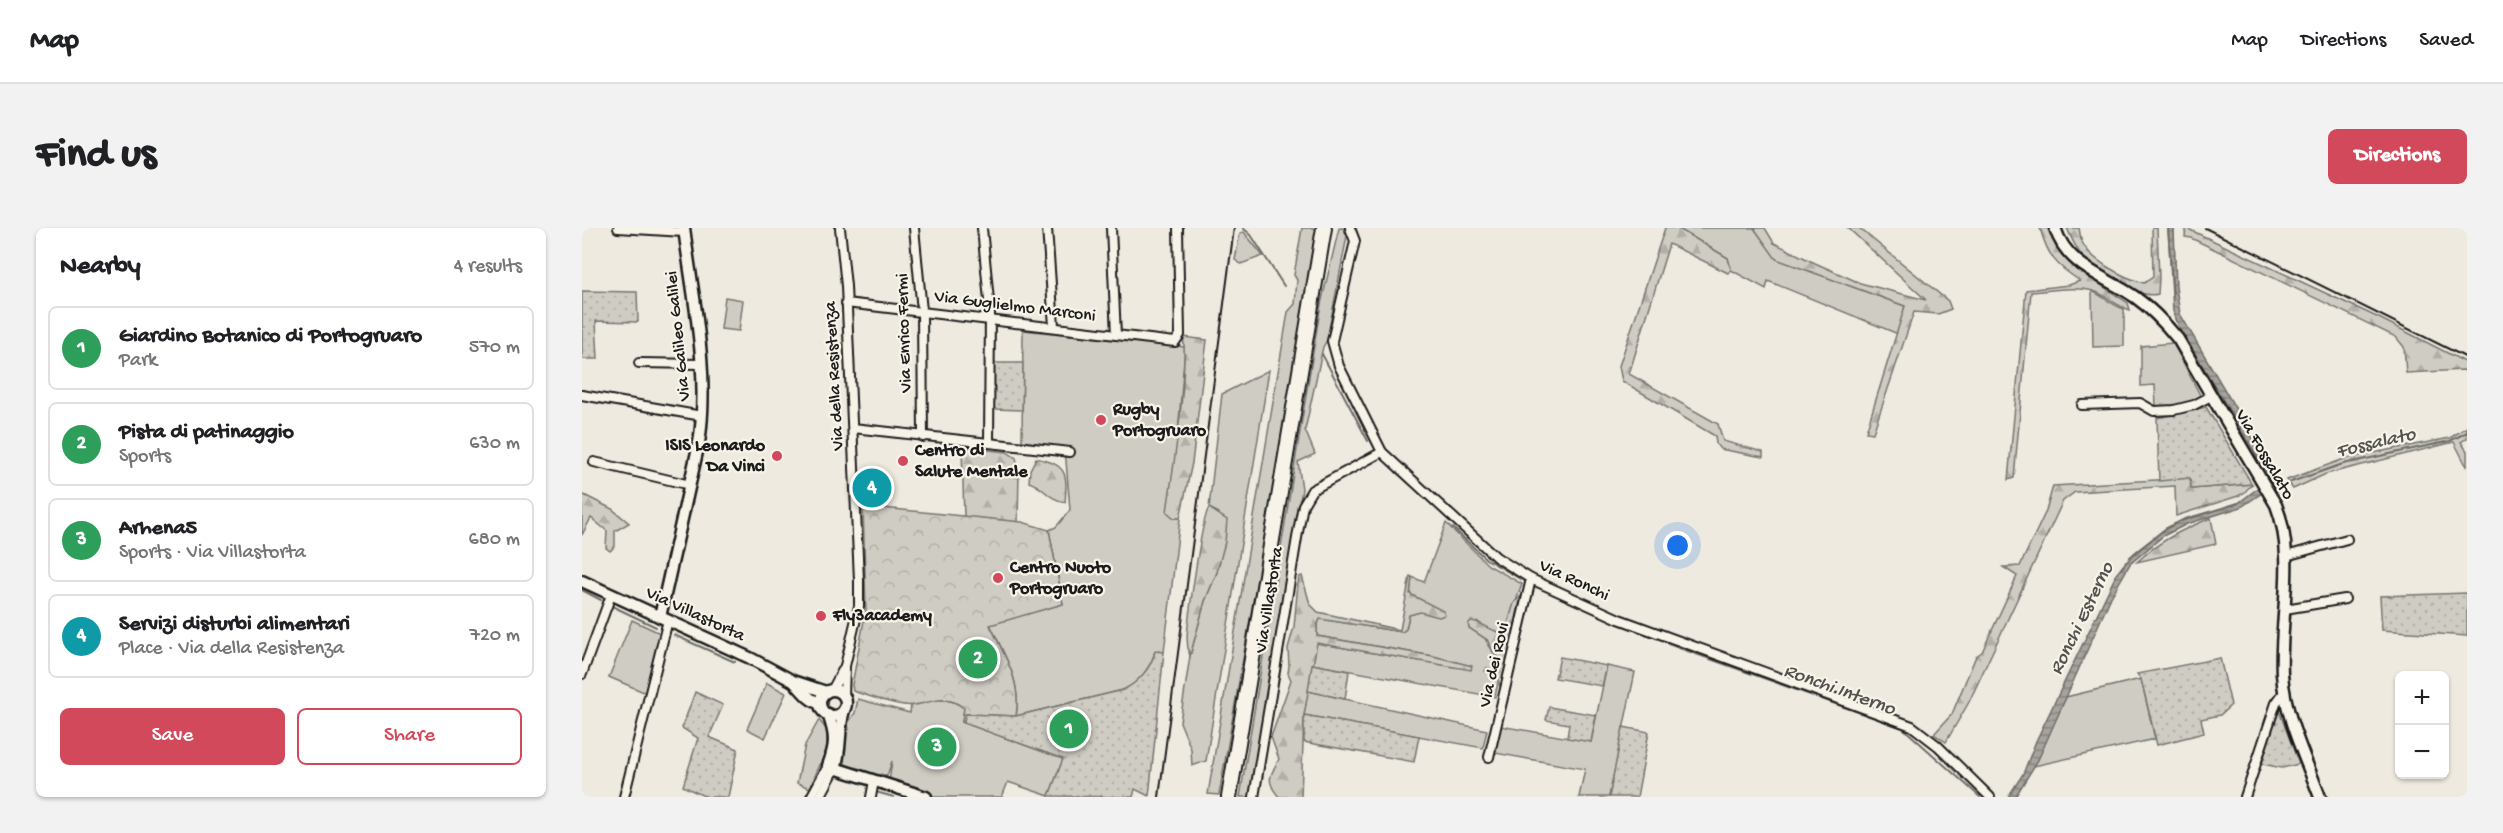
<!DOCTYPE html>
<html lang="en">
<head>
<meta charset="utf-8">
<style>
  :root { --surface:#fff; --page:#f2f2f2; --text:#202124; --muted:#757577; --line:#e0e0e0; --accent:#d1495b }
  body { margin:0; font-family:"Gochi Hand",sans-serif; background:var(--page); color:var(--text) }
  .controls { position:absolute; right:18px; bottom:18px; display:grid; overflow:hidden; border-radius:9px; box-shadow:0 2px 4px #0004 }
  .controls button { width:54px; height:54px; display:grid; place-items:center; padding:0; border:0; border-bottom:2px solid var(--line); background:var(--surface); color:var(--text); font:30px sans-serif }
  .you { position:absolute; left:1096px; top:318px; width:21px; height:21px; margin:-15px; border:4px solid #fff; border-radius:50%; background:#1a73e8; box-shadow:0 0 0 9px #1a73e833 }
  .badge { display:grid; place-items:center; width:39px; height:39px; border-radius:50%; background:var(--accent); color:#fff; font-size:20px; font-weight:700 }
  .pin { position:absolute; translate:-50% -50%; border:3px solid #fff; box-shadow:0 2px 6px #0006 }
  .list { margin:0; padding:0; list-style:none }
  h2 { display:flex; justify-content:space-between; align-items:center; height:78px; margin:0; padding:0 24px; font-size:26px }
  h2 small { font-size:20px; font-weight:400; color:var(--muted) }
  .list li { display:grid; grid-template-columns:39px 1fr auto; gap:18px; align-items:center; box-sizing:border-box; height:84px; margin:0 12px 12px; padding:0 12px; border:2px solid var(--line); border-radius:9px }
  .list b { display:block; font-size:22px; white-space:nowrap }
  .list p { margin:0; font-size:20px; white-space:nowrap; color:var(--muted) }
  .list em { font-size:20px; font-style:normal; color:var(--muted) }
  .actions { display:flex; gap:12px; padding:18px 24px }
  .actions a { flex:1; padding:14px 0; border:2px solid var(--accent); border-radius:9px; text-align:center; font-size:21px; color:var(--accent) }
  .actions .main { background:var(--accent); color:#fff }
  .map { position:relative; flex:none; width:1885px; height:569px; overflow:hidden; border-radius:9px }
  header { display:flex; align-items:center; gap:36px; box-sizing:border-box; height:84px; padding:0 30px; background:var(--surface); border-bottom:2px solid var(--line) }
  header strong { font-size:28px }
  nav { display:flex; gap:33px; margin-inline-start:auto; font-size:21px }
  .intro { display:flex; align-items:center; justify-content:space-between; box-sizing:border-box; height:144px; padding:0 36px }
  h1 { margin:0; font-size:42px }
  .button { padding:15px 27px; border-radius:9px; background:var(--accent); color:#fff; font-size:21px; font-weight:700 }
  main { display:flex; gap:36px; padding:0 36px }
  aside { flex:1; background:var(--surface); border-radius:9px; box-shadow:0 2px 4px #0004 }
  .map>svg:first-child { display:block }
</style>
</head>
<body>
<header>
<strong>Map</strong>
<nav><a>Map</a><a>Directions</a><a>Saved</a></nav>
</header>
<div class="intro"><h1>Find us</h1><a class="button">Directions</a></div>
<main>
<aside>
<h2>Nearby<small>4 results</small></h2>
<ul class="list">
<li><span class="badge" style="background:#2e9e5b">1</span><div><b>Giardino Botanico di Portogruaro</b><p>Park</p></div><em>570 m</em></li>
<li><span class="badge" style="background:#2e9e5b">2</span><div><b>Pista di patinaggio</b><p>Sports</p></div><em>630 m</em></li>
<li><span class="badge" style="background:#2e9e5b">3</span><div><b>Arhena5</b><p>Sports · Via Villastorta</p></div><em>680 m</em></li>
<li><span class="badge" style="background:#0f9aa8">4</span><div><b>Servizi disturbi alimentari</b><p>Place · Via della Resistenza</p></div><em>720 m</em></li>
</ul>
<div class="actions"><a class="main">Save</a><a>Share</a></div>
</aside>
<div class="map">
<svg width="1885" height="569" viewBox="0 0 1885 569">
  <defs>
    <pattern id="forest-firs" width="22" height="20" patternUnits="userSpaceOnUse" patternTransform="scale(1.5)"><rect width="22" height="20" fill="#cfccc3"/><path d="M5 1l3.5 6h-7zM16 11l3.5 6h-7z" fill="#b1afa7"/></pattern>
    <pattern id="park-crowns" width="20" height="18" patternUnits="userSpaceOnUse" patternTransform="scale(1.5)"><rect width="20" height="18" fill="#cfccc3"/><path d="M2 6a3 3 0 1 1 6 0M12 15a3 3 0 1 1 6 0" fill="none" stroke="#b1afa7"/></pattern>
    <pattern id="garden-dots" width="8" height="8" patternUnits="userSpaceOnUse" patternTransform="scale(1.5)"><rect width="8" height="8" fill="#cfccc3"/><path d="M2 2h.1M6 6h.1" fill="none" stroke="#b1afa7" stroke-width="1.8" stroke-linecap="round"/></pattern>
    <pattern id="water-rules" width="6" height="5" patternUnits="userSpaceOnUse" patternTransform="scale(1.5)"><rect width="6" height="5" fill="#a6a39d"/><path d="M0 2.5h6" fill="none" stroke="#86847f"/></pattern>
  </defs>
  <rect width="100%" height="100%" fill="#eeeae0"/>
  <filter id="ink" filterUnits="userSpaceOnUse"><feTurbulence type="fractalNoise" baseFrequency=".0167" numOctaves="2"/><feDisplacementMap in="SourceGraphic" scale="12" xChannelSelector="R" yChannelSelector="G"/><feConvolveMatrix kernelMatrix="1 2 1 2 8 2 1 2 1" color-interpolation-filters="sRGB"/></filter>
  <g filter="url(#ink)">
    <g fill="#cfccc3" stroke="#767470" stroke-width="1.5">
      <path d="M 720,0 L 737,0 L 637,567 L 626,566 L 706,84 L 713,76 L 715,52 L 712,47 Z"/>
      <path d="M 757,0 L 761,0 L 765,8 L 745,112 L 741,119 L 723,202 L 733,226 L 716,234 L 720,261 L 669,569 L 658,569 L 739,76 Z"/>
      <path d="M 1095,0 L 1172,0 L 1195,31 L 1323,78 L 1316,106 L 1186,53 L 1184,61 L 1149,42 L 1146,30 Z"/>
      <path d="M 1510,63 C 1521,68 1531,78 1542,81 L 1542,118 L 1511,119 Z"/>
      <path d="M 143,69 L 161,72 L 157,103 L 139,101 Z"/>
      <path d="M 441,102 L 603,119 L 594,230 L 588,266 L 592,290 L 598,290 L 582,424 L 573,423 C 570,439 556,455 541,462 L 434,488 C 440,453 422,427 408,396 L 481,376 L 467,302 L 474,299 L 488,282 L 483,220 L 440,213 Z"/>
      <path d="M 1591,115 L 1619,169 L 1599,178 L 1574,179 L 1573,157 L 1559,158 L 1559,118 Z"/>
      <path d="M 687,142 L 624,533 L 610,538 L 609,521 L 598,494 L 608,428 L 623,373 L 635,344 L 637,285 L 627,280 L 640,166 Z"/>
      <path d="M 864,295 L 906,337 L 940,356 L 923,405 L 904,401 L 896,394 C 901,408 908,423 920,432 L 916,442 L 905,440 L 907,445 L 913,446 L 917,451 L 913,469 L 730,436 L 734,415 L 873,439 L 889,438 L 851,428 L 735,408 L 735,398 L 738,391 L 820,404 L 824,401 L 827,387 L 838,384 L 840,373 L 828,366 L 830,349 L 842,354 Z"/>
      <path d="M 50,392 L 78,405 L 64,465 L 27,449 Z"/>
      <path d="M 1025,438 L 1053,444 L 1027,569 L 997,569 L 1003,541 L 913,525 L 919,498 L 1009,514 Z"/>
      <path d="M 1559,451 L 1573,511 L 1452,538 L 1484,469 Z"/>
      <path d="M 185,455 L 204,465 L 183,510 L 165,501 Z"/>
      <path d="M 726,463 L 905,502 L 901,520 L 722,487 Z"/>
      <path d="M 276,471 L 328,485 L 329,477 C 347,472 366,467 382,480 L 380,494 L 481,531 L 467,568 L 426,554 L 420,569 L 354,569 L 307,554 L 310,533 L 305,548 L 299,546 L 297,548 L 264,537 L 262,533 L 264,503 L 267,502 L 266,495 L 273,485 Z"/>
      <path d="M 237,492 L 245,502 L 245,520 L 228,560 L 215,555 L 223,517 Z"/>
    </g>
    <g fill="url(#forest-firs)" stroke="#767470" stroke-width="1.5">
      <path d="M 1083,0 L 1095,0 L 1146,30 L 1149,42 L 1146,45 L 1087,16 L 1047,146 L 1136,196 L 1141,213 L 1181,224 L 1181,229 L 1138,221 L 1134,216 L 1133,208 L 1040,153 L 1037,138 Z"/>
      <path d="M 1172,0 L 1183,0 L 1192,15 L 1233,35 L 1278,55 L 1344,72 L 1266,0 L 1277,0 L 1366,73 L 1369,81 L 1356,86 L 1332,84 L 1291,205 L 1284,204 L 1323,78 L 1194,31 Z"/>
      <path d="M 1458,0 L 1466,0 C 1484,38 1512,52 1546,75 L 1548,82 C 1533,78 1525,67 1511,63 C 1492,58 1468,63 1449,64 L 1432,250 L 1426,252 L 1444,62 L 1487,57 L 1498,53 C 1474,37 1466,29 1458,0 Z"/>
      <path d="M 1485,0 L 1497,0 C 1498,4 1498,10 1500,14 C 1509,33 1542,50 1562,55 L 1571,49 L 1570,0 L 1575,0 L 1577,50 L 1576,66 C 1557,72 1515,43 1501,29 C 1494,22 1489,9 1485,0 Z"/>
      <path d="M 1604,0 L 1799,91 L 1885,135 L 1885,144 L 1881,142 L 1824,145 L 1822,119 L 1814,109 L 1609,10 L 1603,9 Z"/>
      <path d="M 662,4 L 681,28 L 659,36 L 653,32 L 658,5 Z"/>
      <path d="M 601,109 L 625,112 L 610,235 L 598,290 L 592,290 L 585,284 C 591,241 598,199 601,155 C 601,140 604,123 601,109 Z"/>
      <path d="M 1885,199 L 1885,210 L 1879,214 L 1885,223 L 1885,239 L 1872,214 L 1744,246 L 1711,261 L 1705,252 L 1765,230 L 1868,210 Z"/>
      <path d="M 380,219 L 425,224 L 434,230 L 437,242 L 436,294 L 382,290 Z"/>
      <path d="M 454,230 C 483,237 486,242 483,274 C 464,270 464,260 447,254 L 448,242 Z"/>
      <path d="M 1608,250 L 1610,261 L 1670,256 L 1662,265 L 1656,268 L 1594,288 L 1593,258 L 1493,264 L 1481,273 L 1387,474 L 1364,514 L 1352,506 L 1370,486 L 1394,428 L 1400,424 L 1435,348 L 1421,339 L 1438,338 L 1464,283 L 1471,258 Z"/>
      <path d="M 0,266 L 30,281 L 47,295 L 33,303 L 33,318 L 28,323 L 24,320 L 25,303 L 9,290 L 0,307 Z"/>
      <path d="M 627,280 L 645,292 L 643,314 L 635,344 L 623,373 L 608,428 C 606,422 605,416 605,409 C 606,392 620,287 627,280 Z"/>
      <path d="M 1629,290 L 1634,316 L 1555,334 C 1577,313 1601,301 1629,290 Z"/>
      <path d="M 720,348 L 728,376 L 736,384 L 818,402 L 828,348 L 830,349 L 828,366 L 861,383 L 863,387 L 857,389 L 838,384 L 827,387 L 824,401 L 820,404 L 738,391 L 735,398 L 735,408 L 851,428 L 890,438 L 889,442 L 735,415 L 722,487 L 719,569 L 697,569 C 683,552 688,548 697,531 L 689,509 L 709,452 L 706,445 L 707,438 L 706,420 L 712,399 L 716,355 L 717,349 Z"/>
      <path d="M 939,368 L 919,461 L 914,446 L 903,443 L 905,440 L 916,442 L 920,432 L 911,425 L 907,413 L 887,400 L 886,396 L 889,393 C 902,394 909,405 923,405 L 932,375 Z"/>
    </g>
    <path fill="url(#park-crowns)" stroke="#767470" stroke-width="1.5" d="M 281,278 L 440,294 L 467,302 L 481,376 L 408,397 C 422,427 440,453 434,488 L 384,486 L 382,495 L 380,494 L 382,480 C 358,461 343,481 322,477 C 305,475 287,468 271,463 L 270,457 L 284,382 Z"/>
    <g fill="url(#garden-dots)" stroke="#767470" stroke-width="1.5">
      <path d="M 0,63 L 55,64 L 56,94 L 14,93 L 16,131 L 0,131 Z"/>
      <path d="M 412,135 L 441,135 L 440,182 L 412,181 Z"/>
      <path d="M 1624,179 L 1670,256 L 1609,261 L 1608,250 L 1577,253 L 1575,190 Z"/>
      <path d="M 1885,365 L 1885,408 L 1800,402 L 1798,368 Z"/>
      <path d="M 573,423 L 582,424 L 567,568 L 553,561 L 551,569 L 467,568 L 481,531 L 382,495 L 383,486 L 434,488 L 541,462 C 556,455 570,439 573,423 Z"/>
      <path d="M 978,429 L 1025,438 L 1020,458 L 973,450 Z"/>
      <path d="M 1638,430 L 1649,477 L 1638,487 L 1619,491 L 1622,505 L 1575,517 L 1559,451 L 1555,446 Z"/>
      <path d="M 730,436 L 767,443 L 763,471 L 726,463 Z"/>
      <path d="M 113,464 L 141,477 L 127,509 L 156,521 L 146,569 L 124,569 L 101,558 L 116,510 L 100,500 Z"/>
      <path d="M 967,479 L 1014,487 L 1009,514 L 985,510 L 987,496 L 964,492 Z"/>
      <path d="M 1696,480 L 1717,536 L 1700,540 L 1680,536 Z"/>
      <path d="M 722,487 L 837,508 L 832,534 L 722,514 Z"/>
      <path d="M 1041,499 L 1067,504 L 1055,569 L 1027,569 Z"/>
    </g>
    <g fill="url(#water-rules)" stroke="#6f6d69" stroke-width="1.5">
      <path d="M 1586,0 L 1592,0 L 1594,59 L 1598,86 L 1695,251 L 1696,255 L 1691,260 L 1688,250 L 1597,99 L 1591,83 Z"/>
      <path d="M 1680,257 L 1683,263 L 1659,279 L 1605,296 L 1581,308 L 1548,336 L 1529,369 L 1456,532 L 1433,569 L 1426,569 L 1441,546 L 1454,513 L 1534,347 L 1552,325 L 1583,301 L 1602,291 L 1655,276 Z"/>
    </g>
    <g fill="none" stroke-linecap="round" stroke-linejoin="round">
      <g stroke="#6f6d69" stroke-width="2">
        <path d="M 661,0 L 669,7 L 702,58"/>
        <path d="M 1586,0 L 1591,69"/>
        <path d="M 740,126 L 786,213"/>
        <path d="M 814,244 L 843,269"/>
        <path d="M 1709,254 L 1761,236 L 1868,213 L 1885,204"/>
        <path d="M 1599,293 L 1656,275"/>
        <path d="M 871,300 L 904,331 L 940,352"/>
        <path d="M 1548,329 L 1583,301 L 1593,296"/>
        <path d="M 1533,348 L 1544,334"/>
        <path d="M 0,362 L 19,372"/>
        <path d="M 30,378 L 74,399"/>
        <path d="M 92,407 L 153,434"/>
        <path d="M 1086,416 L 1321,500 L 1398,569"/>
        <path d="M 294,564 L 312,569"/>
      </g>
      <g stroke="#1c1c1c" stroke-width="12">
        <g id="street">
          <path d="M 36,0 L 102,4"/>
          <path d="M 258,0 L 264,58 L 277,352 L 277,378 L 263,438"/>
          <path d="M 332,0 L 340,83 L 341,209"/>
          <path d="M 400,0 L 408,83 L 407,214"/>
          <path d="M 465,0 L 472,98"/>
          <path d="M 529,0 L 534,107"/>
          <path d="M 768,0 L 773,13 L 750,113 L 757,138 L 800,224 L 914,329 L 949,351 L 1037,391 L 1330,498 L 1356,518 L 1408,569"/>
          <path d="M 264,75 L 593,114 L 598,107 L 596,0"/>
          <path d="M 57,135 L 119,136"/>
          <path d="M 0,167 L 120,188"/>
          <path d="M 1500,177 L 1558,175 L 1572,183 L 1592,182 L 1612,177 L 1629,168"/>
          <path d="M 271,200 L 488,224"/>
          <path d="M 12,234 L 108,257"/>
          <path d="M 1704,328 L 1765,311"/>
          <path d="M 1703,381 L 1763,371"/>
          <path d="M 0,446 L 29,367"/>
          <path d="M 250,462 L 263,438 L 262,469"/>
          <path d="M 907,529 L 949,351"/>
          <path d="M 42,569 L 86,392"/>
          <path d="M 229,569 L 246,538"/>
          <path d="M 238,569 L 253,541"/>
          <path d="M 289,569 L 292,553"/>
          <path d="M 672,569 L 716,304 L 721,277 L 730,262 L 800,224"/>
          <path d="M 1663,569 L 1694,475 L 1702,464"/>
        </g>
      </g>
      <g stroke="#1c1c1c" stroke-width="15">
        <g id="secondary">
          <path d="M 1473,0 C 1485,39 1523,48 1553,69 C 1570,81 1583,95 1596,111 L 1694,277 C 1715,330 1697,390 1700,446 C 1703,489 1723,529 1738,569"/>
          <path d="M 0,353 L 168,430 L 211,453 L 244,464"/>
          <path d="M 78,389 L 117,215 C 128,144 111,71 102,0"/>
          <path d="M 213,455 C 220,462 228,474 238,475"/>
          <circle cx="251" cy="475" r="13"/>
          <path d="M 246,486 C 254,508 254,516 246,538 L 344,569"/>
          <path d="M 253,541 C 260,519 256,502 262,482"/>
        </g>
      </g>
      <g stroke="#1c1c1c" stroke-width="18">
        <path id="highway" d="M 647,569 L 742,0"/>
      </g>
      <use href="#street" stroke="#f7f3e8" stroke-width="8"/>
      <use href="#secondary" stroke="#f7f3e8" stroke-width="10"/>
      <use href="#highway" stroke="#f7f3e8" stroke-width="14"/>
      <g stroke="#1c1c1c" stroke-width="2">
        <path d="M 1623,0 L 1885,130"/>
        <path d="M 577,569 L 652,0"/>
      </g>
    </g>
  </g>
  <g fill="#d1495b" stroke="#f7f3e8" stroke-width="2">
    <circle cx="519" cy="192" r="6"/>
    <circle cx="195" cy="228" r="6"/>
    <circle cx="321" cy="233" r="6"/>
    <circle cx="416" cy="350" r="6"/>
    <circle cx="239" cy="388" r="6"/>
  </g>
  <g text-anchor="middle" dominant-baseline="central" stroke-width="4.5" stroke-linejoin="round" paint-order="stroke">
    <g font-size="18" fill="#1c1c1c" stroke="#f7f3e8">
      <text transform="translate(433 79) rotate(7)">Via Guglielmo Marconi</text>
      <text transform="translate(323 105) rotate(-92)">Via Enrico Fermi</text>
      <text transform="translate(97 108) rotate(-96)">Via Galileo Galilei</text>
      <text transform="translate(253 148) rotate(-93)">Via della Resistenza</text>
      <text transform="translate(1682 227) rotate(60)">Via Fossalato</text>
      <text transform="translate(992 353) rotate(25)">Via Ronchi</text>
      <text transform="translate(688 372) rotate(-81)">Via Villastorta</text>
      <text transform="translate(113 387) rotate(25)">Via Villastorta</text>
      <text transform="translate(913 437) rotate(-77)">Via dei Rovi</text>
    </g>
    <g font-size="18" font-weight="bold" fill="#1c1c1c" stroke="#f7f3e8" text-anchor="start">
      <text x="531" y="182">Rugby<tspan x="531" dy="21">Portogruaro</tspan></text>
      <text x="183" y="218" text-anchor="end">ISIS Leonardo<tspan x="183" dy="21">Da Vinci</tspan></text>
      <text x="333" y="223">Centro di<tspan x="333" dy="21">Salute Mentale</tspan></text>
      <text x="428" y="340">Centro Nuoto<tspan x="428" dy="21">Portogruaro</tspan></text>
      <text x="251" y="388">Fly3academy</text>
    </g>
    <g font-size="20" font-style="italic" fill="#535250" stroke="#f7f3e8">
      <text transform="translate(1794 216) rotate(-13)">Fossalato</text>
      <text transform="translate(1501 391) rotate(-64)">Ronchi Esterno</text>
      <text transform="translate(1257 463) rotate(20)">Ronchi Interno</text>
    </g>
  </g>
</svg>
<div class="controls">
<button>+</button>
<button>−</button>
</div>
<div class="you"></div>
<div class="pin badge" style="left:487px;top:501px;background:#2e9e5b">1</div>
<div class="pin badge" style="left:396px;top:431px;background:#2e9e5b">2</div>
<div class="pin badge" style="left:355px;top:519px;background:#2e9e5b">3</div>
<div class="pin badge" style="left:290px;top:260px;background:#0f9aa8">4</div>
</div>
</main>
</body>
</html>
